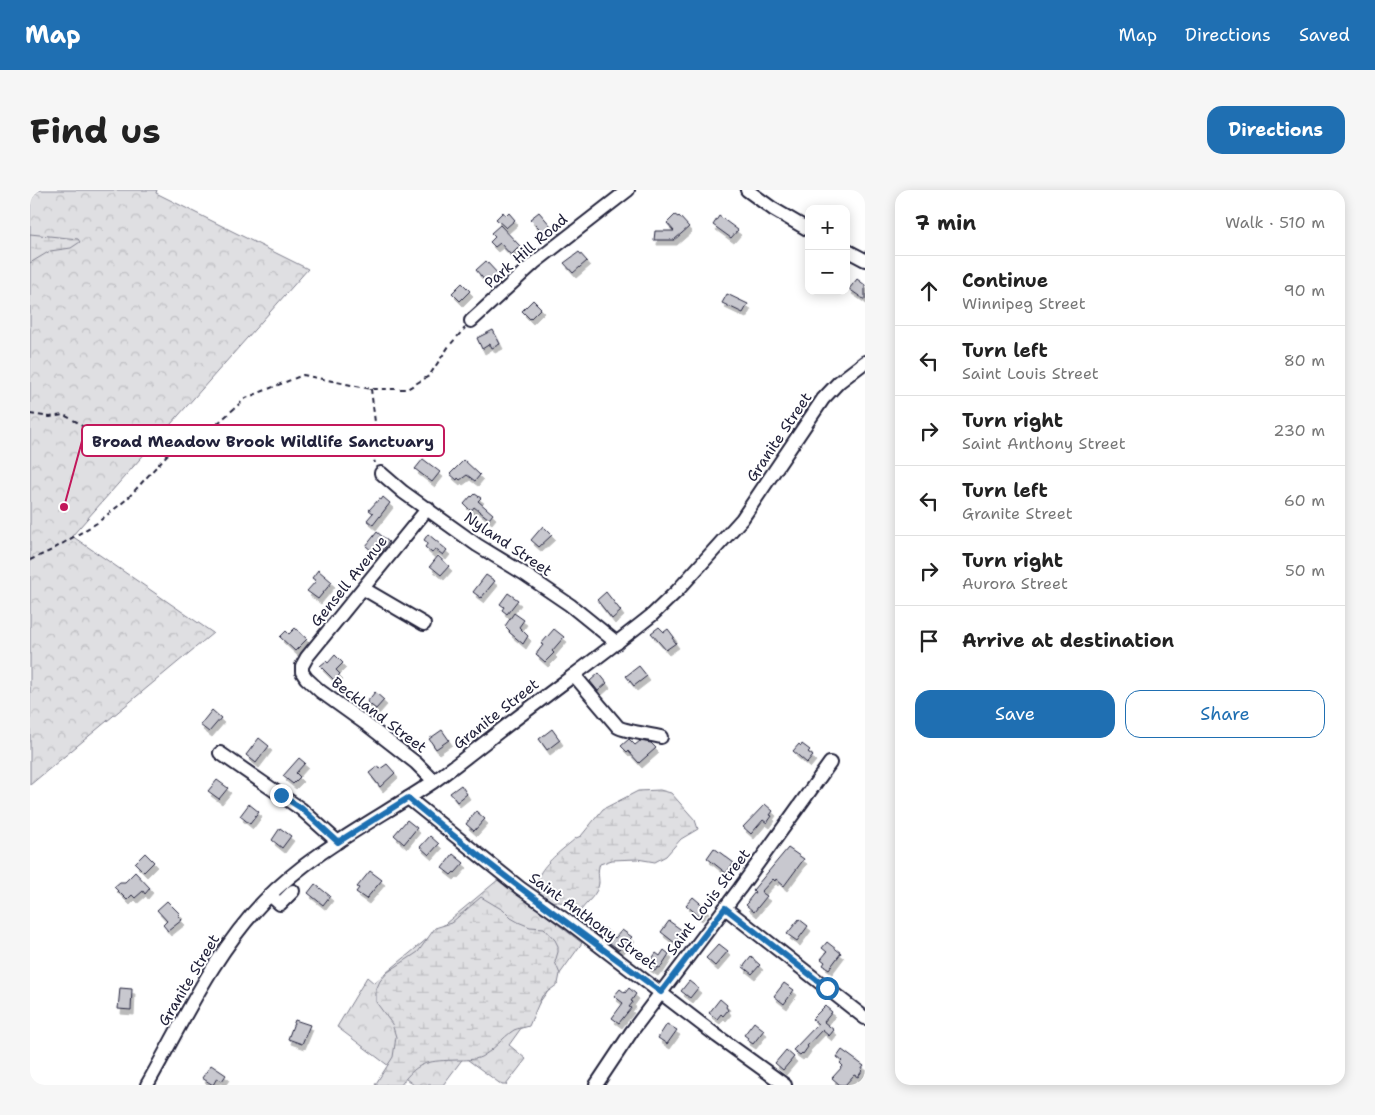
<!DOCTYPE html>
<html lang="en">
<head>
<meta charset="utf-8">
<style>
  :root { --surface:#fff; --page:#f6f6f6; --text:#222; --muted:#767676; --line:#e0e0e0; --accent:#1f6fb2 }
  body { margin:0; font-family:"Shantell Sans",sans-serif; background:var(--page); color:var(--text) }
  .controls { position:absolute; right:15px; top:15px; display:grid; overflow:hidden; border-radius:10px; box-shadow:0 2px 12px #0003 }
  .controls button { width:45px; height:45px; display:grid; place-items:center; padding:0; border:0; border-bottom:1px solid var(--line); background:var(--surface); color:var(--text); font:25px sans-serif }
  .stop { position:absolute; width:15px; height:15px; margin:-11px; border:4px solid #1f6fb2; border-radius:50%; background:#fff }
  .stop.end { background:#1f6fb2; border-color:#fff; box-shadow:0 1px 5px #0008 }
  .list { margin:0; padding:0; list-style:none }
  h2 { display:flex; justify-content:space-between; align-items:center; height:65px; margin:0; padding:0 20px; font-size:21px }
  h2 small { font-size:16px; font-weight:400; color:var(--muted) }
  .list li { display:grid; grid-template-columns:32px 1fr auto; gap:15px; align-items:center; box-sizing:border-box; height:70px; padding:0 20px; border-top:1px solid var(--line) }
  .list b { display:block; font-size:19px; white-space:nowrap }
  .list p { margin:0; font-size:16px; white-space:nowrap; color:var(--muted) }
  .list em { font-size:16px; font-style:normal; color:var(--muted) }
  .actions { display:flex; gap:10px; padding:15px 20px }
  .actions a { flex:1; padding:11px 0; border:1px solid var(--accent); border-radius:15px; text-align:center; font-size:18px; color:var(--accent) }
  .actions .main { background:var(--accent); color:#fff }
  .icon { flex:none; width:28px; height:28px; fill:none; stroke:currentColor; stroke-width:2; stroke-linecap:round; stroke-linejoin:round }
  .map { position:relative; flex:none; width:835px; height:895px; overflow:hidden; border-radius:15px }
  header { display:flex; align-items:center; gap:30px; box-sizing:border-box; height:70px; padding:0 25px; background:var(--accent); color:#fff }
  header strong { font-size:24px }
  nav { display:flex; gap:28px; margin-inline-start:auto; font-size:18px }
  .intro { display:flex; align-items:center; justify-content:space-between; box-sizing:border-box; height:120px; padding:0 30px }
  h1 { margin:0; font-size:35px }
  .button { padding:12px 22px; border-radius:15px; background:var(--accent); color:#fff; font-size:18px; font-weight:700 }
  main { display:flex; gap:30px; padding:0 30px }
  aside { flex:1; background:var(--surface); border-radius:15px; box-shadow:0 2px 12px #0003 }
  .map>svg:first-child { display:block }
</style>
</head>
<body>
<header>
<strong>Map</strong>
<nav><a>Map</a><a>Directions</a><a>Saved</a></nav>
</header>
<div class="intro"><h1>Find us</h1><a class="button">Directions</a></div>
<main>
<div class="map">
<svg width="835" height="895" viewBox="0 0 835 895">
  <defs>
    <pattern id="forest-crowns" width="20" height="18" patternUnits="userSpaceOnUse" patternTransform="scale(1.25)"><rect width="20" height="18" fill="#dfdfe2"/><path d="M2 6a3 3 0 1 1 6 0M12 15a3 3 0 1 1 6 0" fill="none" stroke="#bfbfc3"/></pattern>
    <pattern id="wetland-marsh" width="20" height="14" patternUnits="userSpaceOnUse" patternTransform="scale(1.25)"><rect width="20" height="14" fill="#dfdfe2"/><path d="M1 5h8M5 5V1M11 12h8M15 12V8" fill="none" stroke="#bfbfc3"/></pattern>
    <filter id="shadow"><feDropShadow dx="3" dy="5" stdDeviation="0" flood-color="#0004"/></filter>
  </defs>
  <rect width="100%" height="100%" fill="#fff"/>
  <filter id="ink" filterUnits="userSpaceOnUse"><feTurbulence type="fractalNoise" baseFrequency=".02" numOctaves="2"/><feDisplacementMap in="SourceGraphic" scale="10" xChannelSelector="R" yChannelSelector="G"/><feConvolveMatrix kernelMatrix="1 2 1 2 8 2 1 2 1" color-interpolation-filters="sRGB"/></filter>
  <g filter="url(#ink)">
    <g fill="url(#forest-crowns)" stroke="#80808e">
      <path d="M 0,0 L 127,0 L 126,3 L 278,79 L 42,346 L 183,443 L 0,595 Z"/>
      <path d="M 469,689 L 552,753 L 479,855 L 496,869 L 476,895 L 472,895 L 434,867 L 413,895 L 384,895 L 307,837 L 337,787 L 344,793 Z"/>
    </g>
    <g fill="url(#wetland-marsh)" stroke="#80808e">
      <path d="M 0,44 L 48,49 L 50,52 L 41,58 L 20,61 L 0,73 Z"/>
      <path d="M 630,600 L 641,603 L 665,630 L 668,639 L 651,649 L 636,666 L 625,672 L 607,669 L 582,670 L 570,674 C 567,681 569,686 569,693 C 568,704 557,712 551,720 L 543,721 C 541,719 537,714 534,713 C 528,711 522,713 515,708 C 489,689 533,660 546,648 L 551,646 L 573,619 L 608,601 Z"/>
      <path d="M 451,707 L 473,720 L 481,728 L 488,732 L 500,737 L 514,738 L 525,750 L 528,756 L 528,762 L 525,772 L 530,784 L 528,794 L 512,806 L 499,836 C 494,838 488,838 484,840 C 472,848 464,860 451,867 C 444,870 435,870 428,870 C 400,871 388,870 371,895 L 345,895 L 363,867 L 366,847 L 362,834 L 346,812 L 346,800 L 350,791 L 358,782 L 388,762 L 405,738 L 421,733 Z"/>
    </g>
    <g fill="#c8c8cf" stroke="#22223b" filter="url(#shadow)">
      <path d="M 473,22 L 476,26 L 479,23 L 485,30 L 476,38 L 466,29 Z"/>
      <path d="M 509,22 L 521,36 L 513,42 L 500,29 Z"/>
      <path d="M 645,25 L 648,27 L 649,26 L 659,37 L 644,50 L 624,50 L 625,41 L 644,41 L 637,33 Z"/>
      <path d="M 689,26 L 708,40 L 701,48 L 683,35 Z"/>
      <path d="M 470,35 L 490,56 L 481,65 L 470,53 L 465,57 L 460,52 L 465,47 L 461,43 Z"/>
      <path d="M 549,62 L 557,71 L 543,83 L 534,73 Z"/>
      <path d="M 456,71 L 469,85 L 462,92 L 459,89 L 456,92 L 446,80 Z"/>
      <path d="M 827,89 L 835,95 L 835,110 L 819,99 Z"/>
      <path d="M 432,93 L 440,101 L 430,111 L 422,103 Z"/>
      <path d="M 697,104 L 718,114 L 713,123 L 692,113 Z"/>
      <path d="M 503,110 L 511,118 L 500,129 L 492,121 Z"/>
      <path d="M 463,140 L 470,154 L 462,158 L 460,154 L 452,159 L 447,148 Z"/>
      <path d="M 393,269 L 410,282 L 402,292 L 385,279 Z"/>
      <path d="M 434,270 L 450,285 L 445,291 L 437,285 L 430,290 L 428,288 L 427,290 L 420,284 Z"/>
      <path d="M 445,304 L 451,308 L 448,311 L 463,324 L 459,329 L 444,317 L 441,321 L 434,314 L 441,306 L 442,307 Z"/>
      <path d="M 353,307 L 360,313 L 343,335 L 337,330 L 343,323 L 339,320 L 349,309 L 351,310 Z"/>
      <path d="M 513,336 L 522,345 L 509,357 L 501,350 Z"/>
      <path d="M 347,342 L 359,352 L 348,366 L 336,356 Z"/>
      <path d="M 398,344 L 417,360 L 413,365 L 405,359 L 402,363 L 395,357 L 398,353 L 394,350 Z"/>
      <path d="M 408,366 L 419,376 L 411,385 L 400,376 Z"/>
      <path d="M 288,380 L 302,392 L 288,409 L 277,401 L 286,391 L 282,388 Z"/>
      <path d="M 456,385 L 465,391 L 451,408 L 443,402 Z"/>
      <path d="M 576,402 L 591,421 L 582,429 L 567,410 Z"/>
      <path d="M 478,403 L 488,410 L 477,424 L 472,420 L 474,417 L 470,414 Z"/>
      <path d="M 484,423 L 494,430 L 489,437 L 498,446 L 493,454 L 479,442 L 480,441 L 475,436 Z"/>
      <path d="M 629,437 L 634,442 L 638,439 L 644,447 L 642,448 L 646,453 L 636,460 L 621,443 Z"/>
      <path d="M 265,438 L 277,449 L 265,461 L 250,447 L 256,441 L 259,444 Z"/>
      <path d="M 524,439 L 534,447 L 522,461 L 524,463 L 515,472 L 506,464 L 513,455 L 511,454 Z"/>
      <path d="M 305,465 L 313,473 L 306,480 L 310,484 L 304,490 L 290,476 L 296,471 L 298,473 Z"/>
      <path d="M 609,476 L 617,486 L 604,496 L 596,486 Z"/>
      <path d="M 569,483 L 577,493 L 568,501 L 560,491 Z"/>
      <path d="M 345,502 L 354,510 L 346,519 L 337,512 Z"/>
      <path d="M 182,520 L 191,528 L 179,542 L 170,535 Z"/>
      <path d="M 522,539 L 530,550 L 517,560 L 509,549 Z"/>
      <path d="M 412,540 L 419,550 L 406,559 L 399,549 Z"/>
      <path d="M 229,548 L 239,556 L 226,573 L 216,565 Z"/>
      <path d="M 599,549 L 605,555 L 610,551 L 621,553 L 626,558 L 609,573 L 598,561 L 597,562 L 591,556 Z"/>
      <path d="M 769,554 L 771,556 L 772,554 L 780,560 L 778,562 L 783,566 L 777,573 L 763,561 Z"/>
      <path d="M 269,568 L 275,573 L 266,583 L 270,587 L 263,594 L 253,586 Z"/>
      <path d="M 357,574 L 365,583 L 350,597 L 339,583 L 348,576 L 350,579 Z"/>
      <path d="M 187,590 L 198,598 L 189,609 L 178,601 Z"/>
      <path d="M 431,595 L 437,604 L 427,612 L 420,603 Z"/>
      <path d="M 219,614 L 229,622 L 220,634 L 210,626 Z"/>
      <path d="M 735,614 L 743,621 L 740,625 L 742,626 L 737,633 L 733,630 L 721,644 L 713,637 Z"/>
      <path d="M 446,621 L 455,629 L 444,641 L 436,634 Z"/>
      <path d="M 377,630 L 387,638 L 374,654 L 364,645 Z"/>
      <path d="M 250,638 L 261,646 L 252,658 L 242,650 Z"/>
      <path d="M 400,646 L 409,654 L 399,665 L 390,657 Z"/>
      <path d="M 684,658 L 704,673 L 696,683 L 677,668 Z"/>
      <path d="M 758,658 L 774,669 L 754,696 L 746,689 L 745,691 L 743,689 L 731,702 L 737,706 L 724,722 L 716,715 L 718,713 L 717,712 L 725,702 L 723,700 Z"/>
      <path d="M 115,663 L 124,672 L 114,682 L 105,673 Z"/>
      <path d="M 423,664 L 434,673 L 425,683 L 424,682 L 421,685 L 412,678 Z"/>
      <path d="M 340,681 L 352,690 L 336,709 L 326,702 L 329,698 L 327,697 Z"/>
      <path d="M 105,682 L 120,698 L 115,704 L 113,701 L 105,708 L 102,705 L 97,710 L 84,697 L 90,692 L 95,692 Z"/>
      <path d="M 285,694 L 300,706 L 293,715 L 278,703 Z"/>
      <path d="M 663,707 L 676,718 L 669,726 L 656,715 Z"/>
      <path d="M 137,711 L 150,724 L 148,726 L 152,730 L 138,741 L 133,735 L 137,731 L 127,720 Z"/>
      <path d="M 769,729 L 778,736 L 767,751 L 757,744 Z"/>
      <path d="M 639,731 L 653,741 L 645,753 L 631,742 Z"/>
      <path d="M 574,738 L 585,748 L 592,740 L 602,747 L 589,760 L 568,744 Z"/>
      <path d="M 797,752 L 811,763 L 799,779 L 793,775 L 795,772 L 791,769 L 797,762 L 792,758 Z"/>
      <path d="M 689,754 L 698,761 L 685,776 L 676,768 Z"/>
      <path d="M 634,760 L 639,764 L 630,778 L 628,777 L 625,781 L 617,776 L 626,763 L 630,766 Z"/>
      <path d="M 721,767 L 730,775 L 722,784 L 713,777 Z"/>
      <path d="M 659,791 L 668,798 L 660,808 L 651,801 Z"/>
      <path d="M 754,793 L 764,800 L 754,814 L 744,806 Z"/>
      <path d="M 90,798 L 102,799 L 101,820 L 88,819 Z"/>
      <path d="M 599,798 L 606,804 L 601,811 L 603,812 L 599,817 L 601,818 L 589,833 L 582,828 L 593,813 L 584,806 L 590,799 L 595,803 Z"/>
      <path d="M 690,809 L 697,815 L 696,817 L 698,820 L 693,826 L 691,824 L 687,829 L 679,823 Z"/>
      <path d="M 795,816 L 802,822 L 794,832 L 804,840 L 799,846 L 792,840 L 777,856 L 778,857 L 773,864 L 772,863 L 770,865 L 763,860 L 788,834 L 782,829 Z"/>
      <path d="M 265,830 L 280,835 L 272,854 L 258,849 Z"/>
      <path d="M 724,832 L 734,840 L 723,854 L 717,850 L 718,848 L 714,845 Z"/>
      <path d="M 637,834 L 647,840 L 637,854 L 628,848 Z"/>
      <path d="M 756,860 L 764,867 L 753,880 L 745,873 Z"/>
      <path d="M 812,860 L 834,876 L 831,880 L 832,881 L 828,887 L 824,885 L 815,895 L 810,895 L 802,888 L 813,876 L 810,873 L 812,871 L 807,867 Z"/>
      <path d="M 181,875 L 196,885 L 192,891 L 187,888 L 183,895 L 172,888 Z"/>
    </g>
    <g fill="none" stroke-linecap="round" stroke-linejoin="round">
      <g stroke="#22223b" stroke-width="16">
        <g id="minor">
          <path d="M 717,0 L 743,19 L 779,40"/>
          <path d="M 816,60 L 835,70"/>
          <path d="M 441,131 L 504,73 L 598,0"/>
          <path d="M 351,283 L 373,302 L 447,355 L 493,383 L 540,415 L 587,453"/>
          <path d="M 398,318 L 277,467 L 272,476 L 272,482 L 276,488 L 290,501 L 336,534 L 386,573 L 404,591"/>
          <path d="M 334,399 L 394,434"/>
          <path d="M 544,485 L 588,537 C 597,542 619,544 631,547"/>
          <path d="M 190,563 L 271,619 L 308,652"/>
          <path d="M 378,608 L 490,698 L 537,731 L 687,846 L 755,895"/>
          <path d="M 240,705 L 250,714 L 263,701"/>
          <path d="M 695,718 L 835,828"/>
          <path d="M 117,895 C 153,832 183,764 234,711 C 282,661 346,630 403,592 C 435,569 465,544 496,521 C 538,489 581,458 622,425 L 647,401 L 712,329 L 793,209 L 809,192 L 835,172"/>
          <path d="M 566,895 L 602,841 L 710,698 L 800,573"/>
        </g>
      </g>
      <g stroke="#22223b" stroke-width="2" stroke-dasharray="5 4" stroke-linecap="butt">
        <path d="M 341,199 L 345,232 L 344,270 L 345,273"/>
        <path d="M 0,224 L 20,227 L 34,225 L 47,232 L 59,242 L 112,256 L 137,265"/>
        <path d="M 0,370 L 20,361 L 67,333 L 97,309 L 137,265 L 187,234 L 216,208 L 273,185 L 341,199 L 377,199 L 399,186 L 419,156 L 435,138"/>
      </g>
      <use href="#minor" stroke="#fff" stroke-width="12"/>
    </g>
  </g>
  <g fill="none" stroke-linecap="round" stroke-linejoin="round" filter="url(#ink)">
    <path stroke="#1f6fb2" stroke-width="6" d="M 251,605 L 271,618 L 308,652 L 378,608 C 459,677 546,739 631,802 L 695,718 L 797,798"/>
  </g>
  <g text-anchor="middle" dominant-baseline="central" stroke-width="4" stroke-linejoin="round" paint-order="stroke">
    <g font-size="15" fill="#22223b" stroke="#fff">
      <text transform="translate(496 61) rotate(-41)">Park Hill Road</text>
      <text transform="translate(749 247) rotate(-56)">Granite Street</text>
      <text transform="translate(478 354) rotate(34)">Nyland Street</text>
      <text transform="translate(319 391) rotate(-51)">Gensell Avenue</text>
      <text transform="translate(466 524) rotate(-38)">Granite Street</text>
      <text transform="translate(349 525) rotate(37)">Beckland Street</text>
      <text transform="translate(678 712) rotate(-53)">Saint Louis Street</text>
      <text transform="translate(563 731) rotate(36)">Saint Anthony Street</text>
      <text transform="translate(159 790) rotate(-59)">Granite Street</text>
    </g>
  </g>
  <path fill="none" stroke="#c2185b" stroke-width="2" d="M34 317L52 251"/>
  <circle fill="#c2185b" stroke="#fff" stroke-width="2" cx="34" cy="317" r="5"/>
  <rect fill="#fff" stroke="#c2185b" stroke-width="2" x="52" y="235" width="362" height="31" rx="5"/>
  <g font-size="16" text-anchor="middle" font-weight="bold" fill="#22223b">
    <text x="233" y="257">Broad Meadow Brook Wildlife Sanctuary</text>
  </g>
</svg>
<div class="controls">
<button>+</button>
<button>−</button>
</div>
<div class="stop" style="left:797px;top:798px"></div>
<div class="stop end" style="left:251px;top:605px"></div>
</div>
<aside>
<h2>7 min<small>Walk · 510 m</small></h2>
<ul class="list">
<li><svg class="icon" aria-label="ahead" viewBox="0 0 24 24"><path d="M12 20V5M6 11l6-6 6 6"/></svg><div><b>Continue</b><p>Winnipeg Street</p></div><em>90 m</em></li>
<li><svg class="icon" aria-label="left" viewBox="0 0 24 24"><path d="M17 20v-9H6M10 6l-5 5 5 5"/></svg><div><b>Turn left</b><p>Saint Louis Street</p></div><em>80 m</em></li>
<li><svg class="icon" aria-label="right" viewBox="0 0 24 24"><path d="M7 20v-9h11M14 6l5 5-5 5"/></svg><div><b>Turn right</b><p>Saint Anthony Street</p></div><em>230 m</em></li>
<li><svg class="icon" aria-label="left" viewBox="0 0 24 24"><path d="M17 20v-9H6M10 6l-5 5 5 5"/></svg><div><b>Turn left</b><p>Granite Street</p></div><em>60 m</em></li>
<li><svg class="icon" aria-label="right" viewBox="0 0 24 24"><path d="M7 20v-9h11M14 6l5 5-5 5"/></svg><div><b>Turn right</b><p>Aurora Street</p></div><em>50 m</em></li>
<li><svg class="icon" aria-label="arrive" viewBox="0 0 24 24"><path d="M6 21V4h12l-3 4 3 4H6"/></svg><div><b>Arrive at destination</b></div></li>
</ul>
<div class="actions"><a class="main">Save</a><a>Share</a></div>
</aside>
</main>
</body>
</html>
